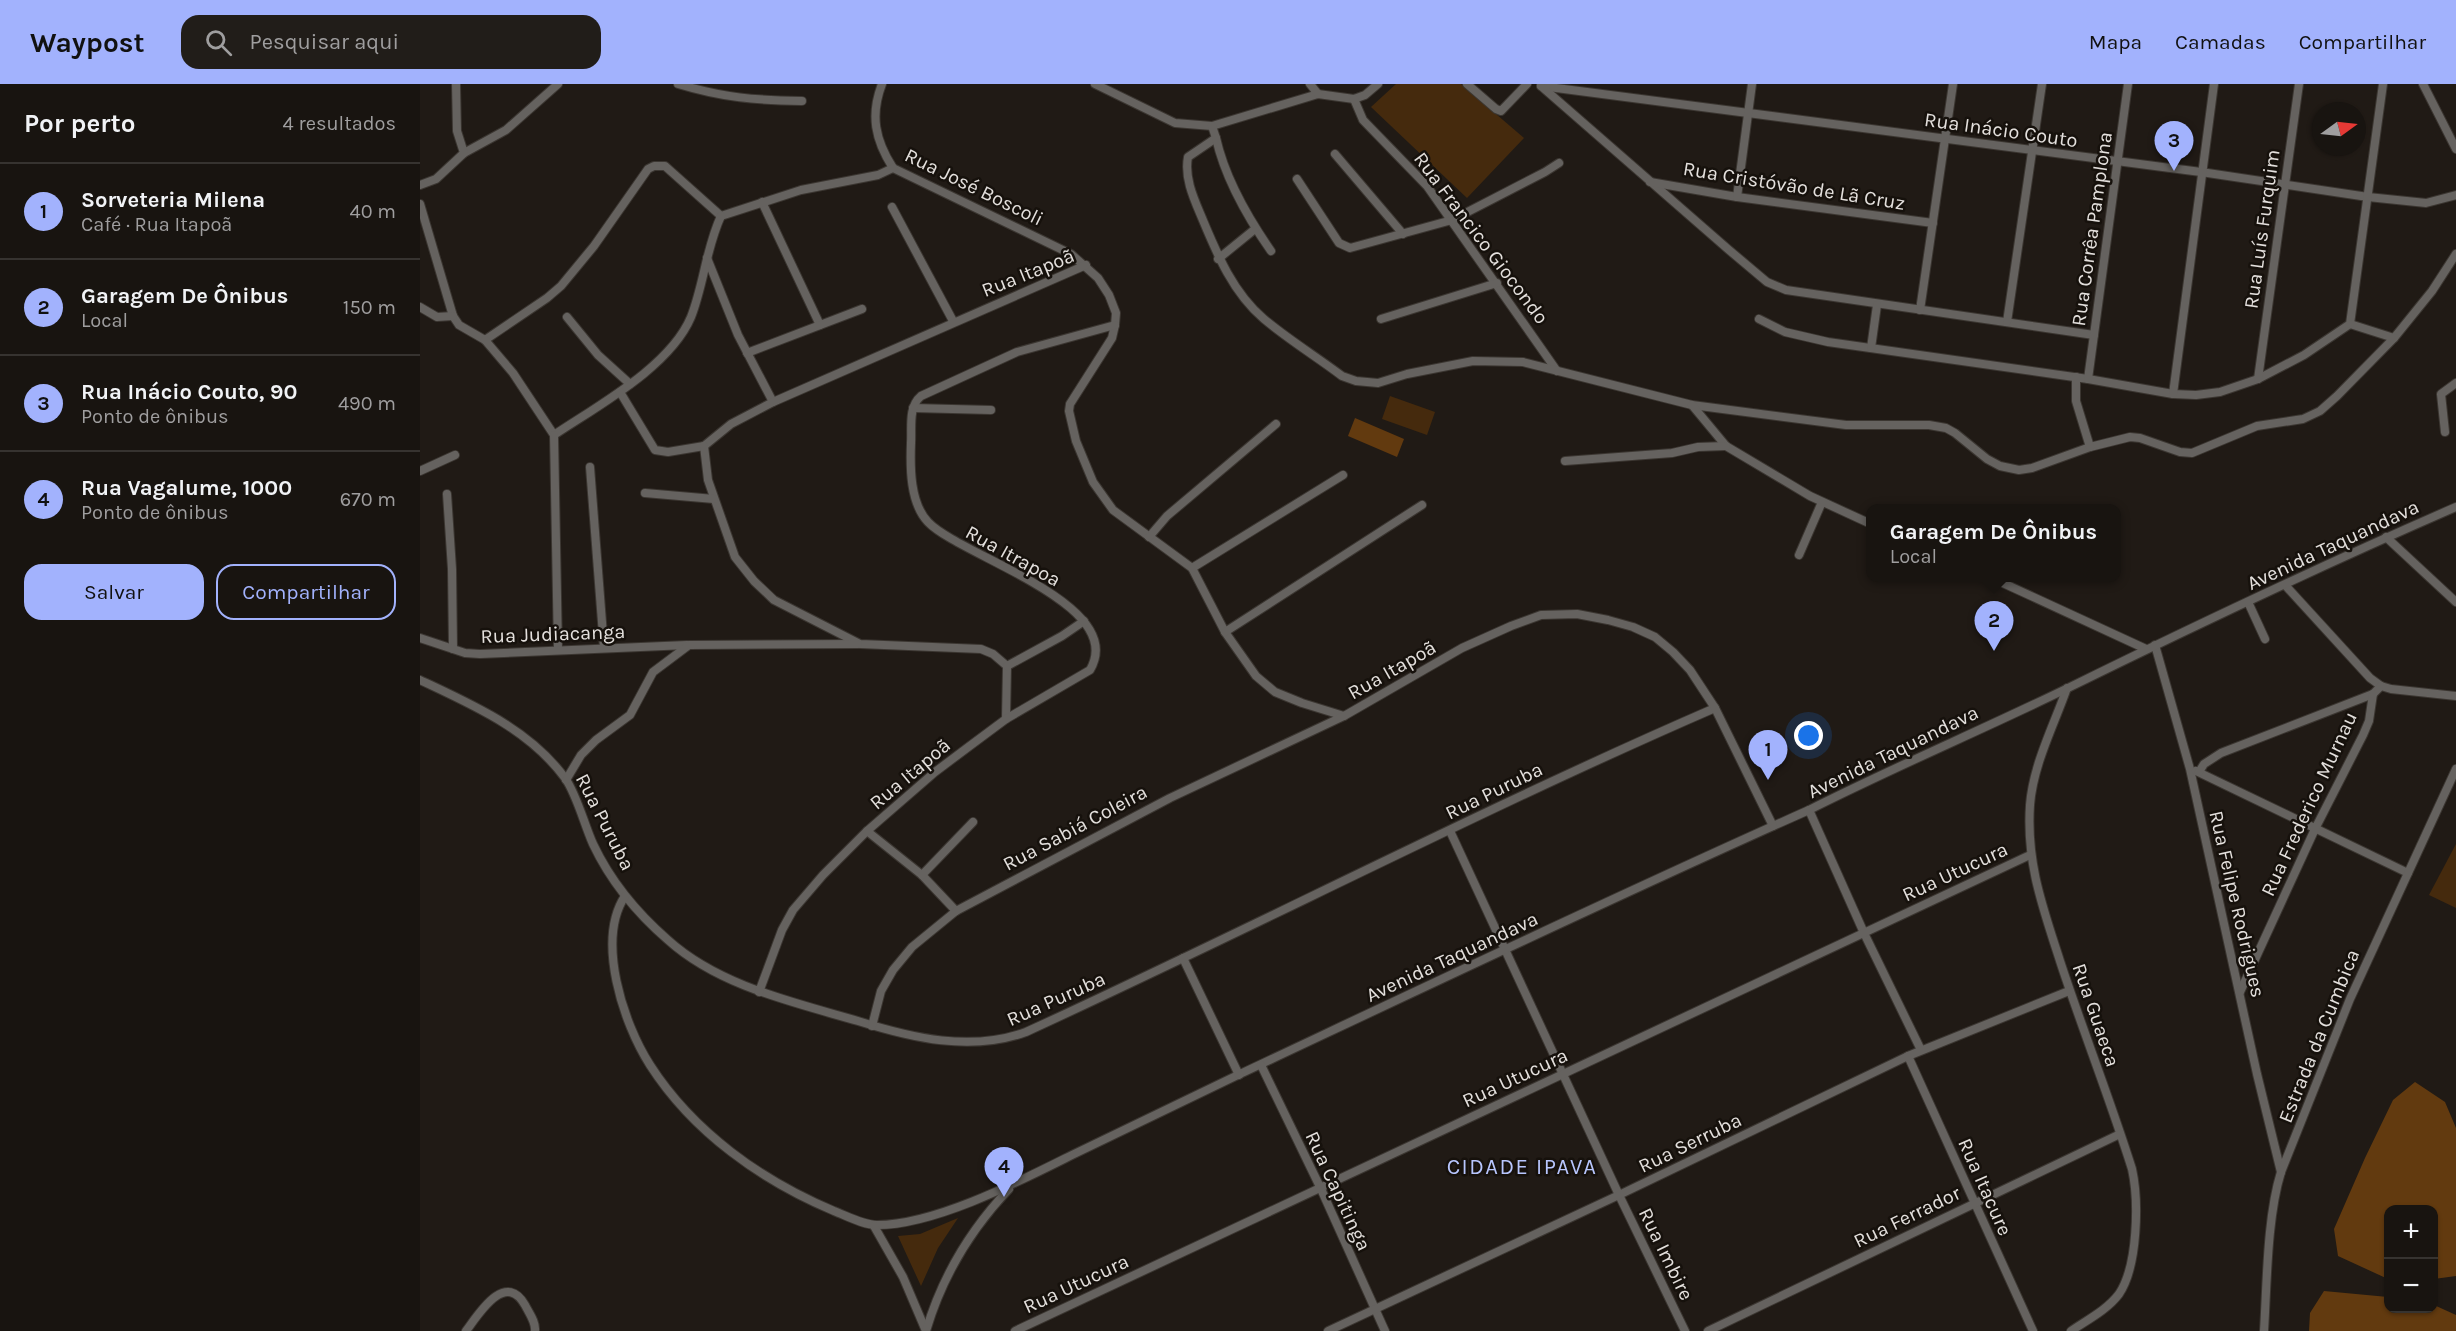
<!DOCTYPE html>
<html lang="pt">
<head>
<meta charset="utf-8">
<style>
  :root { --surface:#181410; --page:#211d19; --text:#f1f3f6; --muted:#9f9e9f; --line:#363330; --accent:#a2b2fd }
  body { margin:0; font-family:Karla,sans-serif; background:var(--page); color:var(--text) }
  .controls { position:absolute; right:18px; bottom:18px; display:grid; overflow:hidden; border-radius:12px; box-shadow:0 2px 4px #0004 }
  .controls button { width:54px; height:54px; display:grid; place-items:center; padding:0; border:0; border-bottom:2px solid var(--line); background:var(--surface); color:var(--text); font:30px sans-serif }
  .compass { position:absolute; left:1892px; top:18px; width:54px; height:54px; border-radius:50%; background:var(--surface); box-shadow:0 2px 4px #0004; rotate:75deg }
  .you { position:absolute; left:1389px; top:652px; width:21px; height:21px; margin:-15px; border:4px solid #fff; border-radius:50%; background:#1a73e8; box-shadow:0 0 0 9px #1a73e833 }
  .badge { display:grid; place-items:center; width:39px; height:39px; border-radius:50%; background:var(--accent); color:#111; font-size:20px; font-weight:700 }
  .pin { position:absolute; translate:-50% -50px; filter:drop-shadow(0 2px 3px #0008) }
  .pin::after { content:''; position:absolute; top:32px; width:21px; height:18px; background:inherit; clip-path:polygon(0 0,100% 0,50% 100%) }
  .popup { position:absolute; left:1446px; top:420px; width:255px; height:78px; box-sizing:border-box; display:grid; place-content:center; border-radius:12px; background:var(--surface); filter:drop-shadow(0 2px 4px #0005); font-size:20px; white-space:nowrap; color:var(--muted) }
  .popup b { font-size:22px; color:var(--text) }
  .popup::after { content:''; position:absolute; left:50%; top:100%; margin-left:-12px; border:12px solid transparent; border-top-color:var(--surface) }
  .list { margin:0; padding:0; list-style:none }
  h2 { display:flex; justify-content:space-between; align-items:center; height:78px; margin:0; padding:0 24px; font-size:26px }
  h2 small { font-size:20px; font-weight:400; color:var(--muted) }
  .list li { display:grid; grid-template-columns:39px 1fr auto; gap:18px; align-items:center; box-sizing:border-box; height:96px; padding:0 24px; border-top:2px solid var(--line) }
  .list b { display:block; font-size:22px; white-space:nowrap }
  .list p { margin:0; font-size:20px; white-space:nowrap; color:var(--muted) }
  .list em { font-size:20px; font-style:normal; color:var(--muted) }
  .actions { display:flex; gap:12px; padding:18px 24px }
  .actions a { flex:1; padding:14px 0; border:2px solid var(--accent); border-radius:18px; text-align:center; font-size:21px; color:var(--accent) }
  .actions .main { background:var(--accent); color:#111 }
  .icon { flex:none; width:33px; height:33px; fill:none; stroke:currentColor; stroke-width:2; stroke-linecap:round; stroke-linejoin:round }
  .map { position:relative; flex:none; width:2036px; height:1247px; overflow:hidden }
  header { display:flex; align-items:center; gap:36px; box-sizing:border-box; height:84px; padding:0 30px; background:var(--accent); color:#111 }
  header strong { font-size:28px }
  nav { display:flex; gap:33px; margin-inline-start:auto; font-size:21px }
  .search { width:420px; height:54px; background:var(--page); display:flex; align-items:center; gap:15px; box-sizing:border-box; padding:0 21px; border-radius:18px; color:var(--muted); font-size:22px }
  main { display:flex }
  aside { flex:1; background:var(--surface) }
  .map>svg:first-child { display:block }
</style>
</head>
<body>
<header>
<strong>Waypost</strong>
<div class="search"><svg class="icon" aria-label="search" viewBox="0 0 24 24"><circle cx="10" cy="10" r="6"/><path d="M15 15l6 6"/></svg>Pesquisar aqui</div>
<nav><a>Mapa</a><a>Camadas</a><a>Compartilhar</a></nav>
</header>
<main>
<aside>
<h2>Por perto<small>4 resultados</small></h2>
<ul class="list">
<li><span class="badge">1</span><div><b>Sorveteria Milena</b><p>Café · Rua Itapoã</p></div><em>40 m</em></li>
<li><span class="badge">2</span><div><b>Garagem De Ônibus</b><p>Local</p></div><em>150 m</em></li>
<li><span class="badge">3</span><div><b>Rua Inácio Couto, 90</b><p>Ponto de ônibus</p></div><em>490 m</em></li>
<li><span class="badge">4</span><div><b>Rua Vagalume, 1000</b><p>Ponto de ônibus</p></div><em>670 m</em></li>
</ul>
<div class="actions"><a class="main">Salvar</a><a>Compartilhar</a></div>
</aside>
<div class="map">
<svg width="2036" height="1247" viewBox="0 0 2036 1247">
  <rect width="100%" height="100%" fill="#201a15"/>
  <g fill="#452a0d">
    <path d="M 976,0 L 1041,0 L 1104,54 L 1047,114 L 951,23 Z"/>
    <path d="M 970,312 L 1015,328 L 1007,351 L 962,335 Z"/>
    <path d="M 2036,760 L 2036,824 L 2009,811 Z"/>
    <path d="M 538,1134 L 518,1164 L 501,1202 L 478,1152 L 500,1150 Z"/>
  </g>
  <g fill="#623a0f">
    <path d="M 935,334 L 984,355 L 977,373 L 928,352 Z"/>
    <path d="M 1995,998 L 2025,1018 L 2036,1044 L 2036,1192 L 2014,1195 L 2014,1126 L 1968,1126 L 1968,1195 L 1918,1172 L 1914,1145 L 1945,1074 L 1973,1016 Z"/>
    <path d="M 1904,1207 L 1968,1213 L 1968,1224 L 2014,1224 L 2014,1221 L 2036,1231 L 2036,1247 L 1889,1247 L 1890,1229 Z"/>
  </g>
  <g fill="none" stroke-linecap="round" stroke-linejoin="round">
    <g stroke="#3b3631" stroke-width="10">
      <g id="minor">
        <path d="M 258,0 C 304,14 335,16 382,17"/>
        <path d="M 462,0 C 450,31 455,56 473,84 L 651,170 L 678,194 L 689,211 L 696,229 L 695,241 L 692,254 L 650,320 L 649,327 L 656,357 L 673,398 L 693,426 L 772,484 L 805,548 L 836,592 L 855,608 L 882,619 L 924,632"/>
        <path d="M 675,0 L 755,39 L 792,42 L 898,10 L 934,15 L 945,11 L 958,0"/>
        <path d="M 890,0 L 898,10"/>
        <path d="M 1047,0 L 1076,25 L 1081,27 L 1107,0"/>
        <path d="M 2003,0 L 2036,65"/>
        <path d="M 1121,2 L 1781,88 L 1948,113 L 2006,119 L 2036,111"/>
        <path d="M 1121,2 L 1309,166 L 1347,198 L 1366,206 L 1674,251"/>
        <path d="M 934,15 L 943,36 L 1007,102 L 1137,287"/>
        <path d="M 792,42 L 796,54 L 768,73 C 764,94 774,115 782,134 C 797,170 813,209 844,235 C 869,256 897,273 922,292 L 936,297 L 958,299 L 987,290 L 1053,277 L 1103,278 L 1272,321 L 1426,341 L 1509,341 L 1526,344 L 1535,349 L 1567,375 L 1580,382 L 1599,386 L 1612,384 L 1670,363 L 1710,353 L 1720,354 L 1760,368 L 1772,369 L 1837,342 L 1883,335 L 1900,327 L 1917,312 L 1974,254 L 2012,207 L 2036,170"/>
        <path d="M 796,54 C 805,94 828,134 851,167"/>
        <path d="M 44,69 L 86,46 L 138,0"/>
        <path d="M 915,70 L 983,150"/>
        <path d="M 877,95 L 919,159 L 930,164 L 1032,136 L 1125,88 L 1139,79"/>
        <path d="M 1230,98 L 1317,113 L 1513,139"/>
        <path d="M 0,101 L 16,95 L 44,69 L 37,47 L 36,0"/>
        <path d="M 1317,113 L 1332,0"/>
        <path d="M 342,118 L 400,241"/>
        <path d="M 0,120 L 33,232 L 39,241 L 65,256 L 127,214 L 141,202 L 174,162 L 228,85 L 234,82 L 245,82 L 301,132"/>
        <path d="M 472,123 L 533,237"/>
        <path d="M 301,132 L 381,106 L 458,91 L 473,84"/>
        <path d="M 287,174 L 318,251 L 353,318"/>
        <path d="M 798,175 L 835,145"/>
        <path d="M 0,223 L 17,233 L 33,232"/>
        <path d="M 1500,226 L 1533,0"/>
        <path d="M 147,233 L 178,271 L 210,300"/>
        <path d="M 961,235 L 1077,199"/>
        <path d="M 1339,235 L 1365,248 L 1408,258 L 1668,295 L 1753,310 L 1776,311 L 1800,308 L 1838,295 L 1884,271 L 1930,240 L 1963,0"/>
        <path d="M 1587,238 L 1622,0"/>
        <path d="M 1930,240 L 1974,254"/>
        <path d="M 65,256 L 93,289 L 134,351 C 177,322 250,283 271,233 C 284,200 286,164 301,132"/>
        <path d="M 1451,264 L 1457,221"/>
        <path d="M 327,269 L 442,225"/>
        <path d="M 1656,293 L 1656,317 L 1670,363"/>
        <path d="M 1668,295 L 1708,0"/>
        <path d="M 1838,295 L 1879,0"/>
        <path d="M 200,308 L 235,366 L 248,368 L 284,362 L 311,340 L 353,318 L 666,181"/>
        <path d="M 1753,310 L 1794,0"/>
        <path d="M 1272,321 L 1306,362 L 1390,412 L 1451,440"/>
        <path d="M 493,324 L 571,326"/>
        <path d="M 2025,348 L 2021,310 L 2036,299"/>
        <path d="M 134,351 L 138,566"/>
        <path d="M 284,362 L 288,396 L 315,473 L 334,497 L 354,516 L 440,560 L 561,565 L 573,570 L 587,582 L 586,635"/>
        <path d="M 1145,377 L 1252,369 L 1278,363 L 1306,362"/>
        <path d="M 170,383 L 184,564"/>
        <path d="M 0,387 L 35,371"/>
        <path d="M 225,409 L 294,415"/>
        <path d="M 27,410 L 32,485 L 33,565"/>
        <path d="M 729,453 L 747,432 L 856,340"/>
        <path d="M 1966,453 L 2036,518"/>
        <path d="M 1379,471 L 1402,418"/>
        <path d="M 772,484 L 923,391"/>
        <path d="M 1572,494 L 1726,565"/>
        <path d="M 1865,501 L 1950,594 L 1961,602"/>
        <path d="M 1828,518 L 1845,555"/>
        <path d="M 805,548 L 1002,421"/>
        <path d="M 0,554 L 45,569 L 60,570 L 267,561"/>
        <path d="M 1735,561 L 1770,685 L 1837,990 L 1861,1088"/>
        <path d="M 587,582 L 642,552 L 664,537"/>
        <path d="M 0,596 C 53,621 109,645 145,694 C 157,711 164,740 173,760 C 190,796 218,830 248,856 C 299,902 373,918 438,937 C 492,954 551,968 606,948 C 837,842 1062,725 1295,624"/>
        <path d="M 1647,604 C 1634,641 1613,681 1610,721 C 1606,779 1623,824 1640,877 C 1663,947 1690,1015 1712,1085 C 1719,1117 1718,1182 1699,1210 C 1687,1226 1667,1236 1651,1247"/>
        <path d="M 1776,687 L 1988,789"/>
        <path d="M 1779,688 L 1784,680 L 1801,669 L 1953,610 L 1961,602 L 1971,605 L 2036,612"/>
        <path d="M 146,696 L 161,671 L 176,656 L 210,631 L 233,588 L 269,561 L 438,560"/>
        <path d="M 1389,726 L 1444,849 L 1501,966"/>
        <path d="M 447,747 L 502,791 L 536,827"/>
        <path d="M 1030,747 L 1199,1111 L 1265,1247"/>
        <path d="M 502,791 L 553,738"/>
        <path d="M 205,812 C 176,856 203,939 230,981 C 273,1048 342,1097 414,1127 C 427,1132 443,1141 457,1141 C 515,1141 600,1097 652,1071 C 708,1044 764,1017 820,990 C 1009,901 1198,811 1389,726 C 1474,683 1562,646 1648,604 C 1776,541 1905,480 2036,423"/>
        <path d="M 763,874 L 819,991"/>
        <path d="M 339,908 L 362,846 L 373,826 L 403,791 L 447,747 L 515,688 L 551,661 L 586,635 L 670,586 C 709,520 540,472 508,438 C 490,419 490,384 491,359 C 492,343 488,323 501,312 L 597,268 L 695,241"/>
        <path d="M 1820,908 L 1895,745 L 1943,651 L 1949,637 L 1953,610"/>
        <path d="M 452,942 L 461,907 L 473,886 L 492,863 L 536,827 L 750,714 L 924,632 L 1042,564 L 1091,542 L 1121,531 L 1157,530 L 1188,536 L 1213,543 L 1235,553 L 1253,568 L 1270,586 L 1295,624 L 1353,742"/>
        <path d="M 1488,972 L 1613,1247"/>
        <path d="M 841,981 L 901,1105 L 965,1247"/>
        <path d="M 454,1142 L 483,1193 L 506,1247"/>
        <path d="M 46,1247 C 58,1231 85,1186 105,1221 C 109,1229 116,1238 115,1247"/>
        <path d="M 506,1247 C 522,1193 550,1146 589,1105"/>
        <path d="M 595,1247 L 1610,771"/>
        <path d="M 908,1247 L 1199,1111 L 1488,972 L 1649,907"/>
        <path d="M 1288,1247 L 1700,1050"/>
        <path d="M 1844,1247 C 1847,1199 1847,1133 1861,1088 L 1930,915 L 2036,685"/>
      </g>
    </g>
    <use href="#minor" stroke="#65625f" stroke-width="8"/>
  </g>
  <g text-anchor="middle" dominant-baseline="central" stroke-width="5" stroke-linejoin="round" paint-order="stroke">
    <g font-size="20" fill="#e4e0dd" stroke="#16110c">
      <text transform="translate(1581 46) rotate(8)">Rua Inácio Couto</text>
      <text transform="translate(1374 102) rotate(9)">Rua Cristóvão de Lã Cruz</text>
      <text transform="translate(554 103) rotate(26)">Rua José Boscoli</text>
      <text transform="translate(1672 145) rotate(-82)">Rua Corrêa Pamplona</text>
      <text transform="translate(1842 145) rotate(-82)">Rua Luís Furquim</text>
      <text transform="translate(1061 154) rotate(53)">Rua Francico Giocondo</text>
      <text transform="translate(608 189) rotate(-22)">Rua Itapoã</text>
      <text transform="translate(1913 461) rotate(-25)">Avenida Taquandava</text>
      <text transform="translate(593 472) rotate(29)">Rua Itrapoa</text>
      <text transform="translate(133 550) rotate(-2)">Rua Judiacanga</text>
      <text transform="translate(972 586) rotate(-30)">Rua Itapoã</text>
      <text transform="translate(1473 668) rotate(-26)">Avenida Taquandava</text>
      <text transform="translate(490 690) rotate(-40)">Rua Itapoã</text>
      <text transform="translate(1074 707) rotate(-26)">Rua Puruba</text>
      <text transform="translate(1889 720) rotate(-65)">Rua Frederico Murnau</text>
      <text transform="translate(185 738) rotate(63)">Rua Puruba</text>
      <text transform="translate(655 744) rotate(-28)">Rua Sabiá Coleira</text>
      <text transform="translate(1535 788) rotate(-25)">Rua Utucura</text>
      <text transform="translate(1817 820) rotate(77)">Rua Felipe Rodrigues</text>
      <text transform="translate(1032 873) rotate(-25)">Avenida Taquandava</text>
      <text transform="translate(636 915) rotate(-24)">Rua Puruba</text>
      <text transform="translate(1676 931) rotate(71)">Rua Guaeca</text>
      <text transform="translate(1899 952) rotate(-68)">Estrada da Cumbica</text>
      <text transform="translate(1095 994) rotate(-25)">Rua Utucura</text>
      <text transform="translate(1270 1059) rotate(-26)">Rua Serruba</text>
      <text transform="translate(1565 1103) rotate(66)">Rua Itacure</text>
      <text transform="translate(918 1107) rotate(65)">Rua Capitinga</text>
      <text transform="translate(1487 1133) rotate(-26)">Rua Ferrador</text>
      <text transform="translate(1246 1170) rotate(64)">Rua Imbire</text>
      <text transform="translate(656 1200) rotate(-25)">Rua Utucura</text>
    </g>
    <g font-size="22" letter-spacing="1.5" fill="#b8c6fe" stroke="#16110c">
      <text x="1102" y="1083">CIDADE IPAVA</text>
    </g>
  </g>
</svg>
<div class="controls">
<button>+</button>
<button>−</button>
</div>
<svg class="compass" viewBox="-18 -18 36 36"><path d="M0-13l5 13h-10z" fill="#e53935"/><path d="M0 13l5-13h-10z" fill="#9f9e9f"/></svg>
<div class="you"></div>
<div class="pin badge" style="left:1348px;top:696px">1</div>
<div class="pin badge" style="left:1574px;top:567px">2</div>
<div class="popup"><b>Garagem De Ônibus</b>Local</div>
<div class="pin badge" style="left:1754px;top:87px">3</div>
<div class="pin badge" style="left:584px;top:1113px">4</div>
</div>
</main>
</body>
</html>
